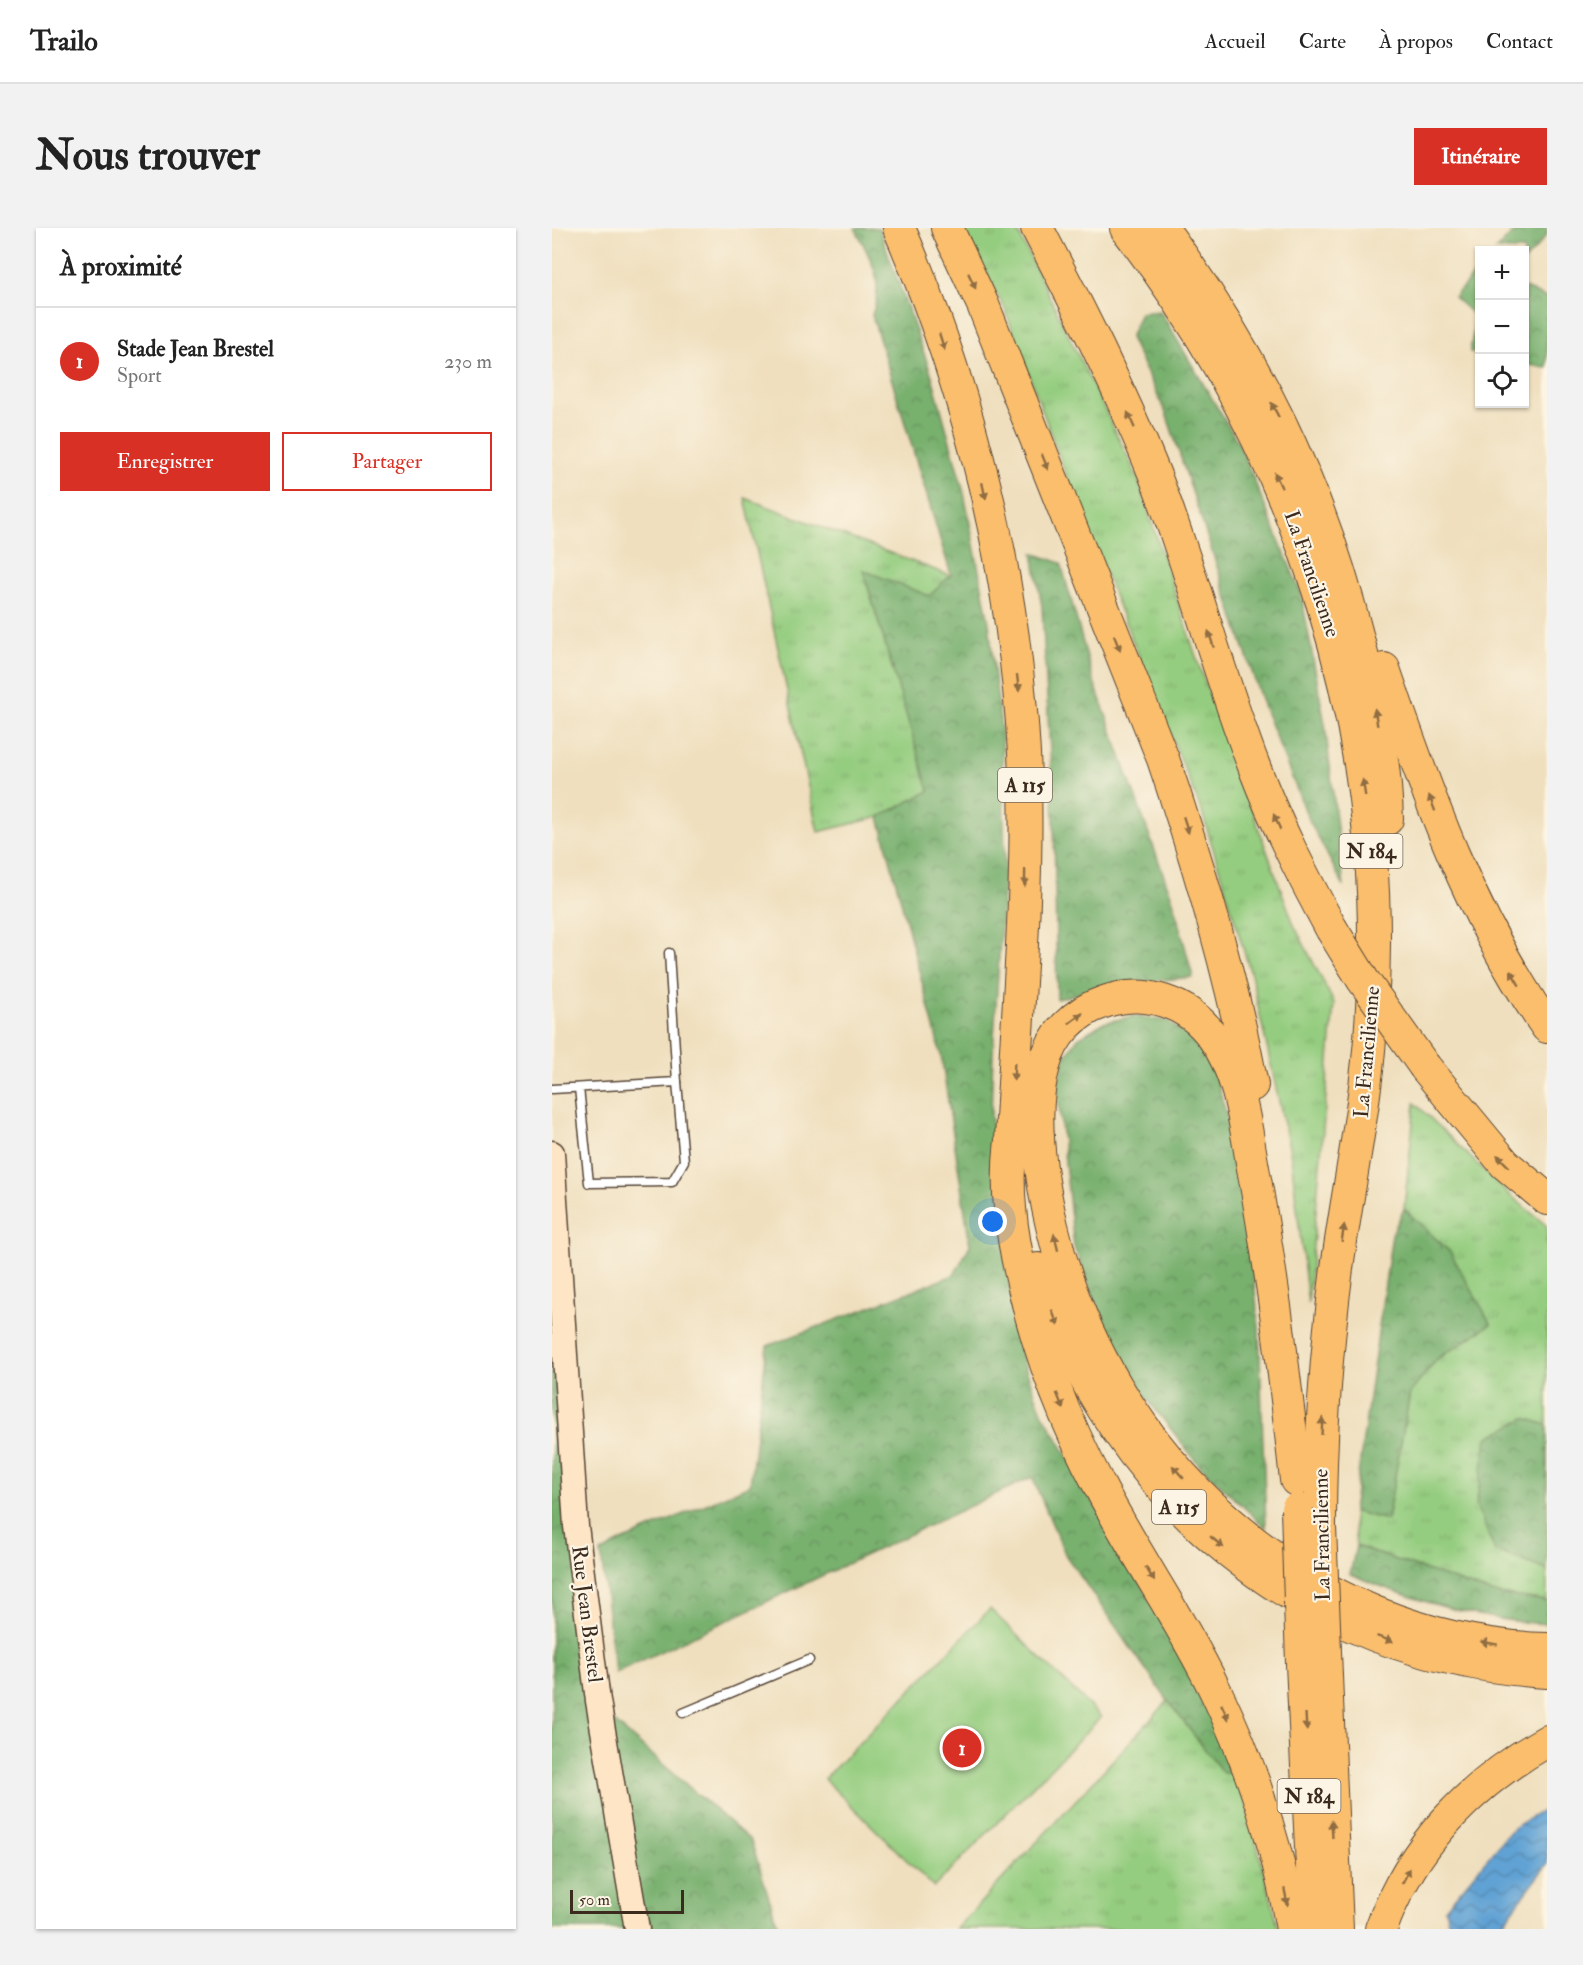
<!DOCTYPE html>
<html lang="fr">
<head>
<meta charset="utf-8">
<style>
  :root { --surface:#fff; --page:#f2f2f2; --text:#222; --muted:#767676; --line:#e0e0e0; --accent:#d93025 }
  body { margin:0; font-family:"IM FELL Double Pica",serif; background:var(--page); color:var(--text) }
  .controls { position:absolute; right:18px; top:18px; display:grid; overflow:hidden; border-radius:0px; box-shadow:0 2px 4px #0004 }
  .controls button { width:54px; height:54px; display:grid; place-items:center; padding:0; border:0; border-bottom:2px solid var(--line); background:var(--surface); color:var(--text); font:30px sans-serif }
  .scale { position:absolute; left:18px; bottom:15px; width:114px; box-sizing:border-box; padding-left:6px; border:3px solid #3b2a1e; border-top:0; font-size:16px; line-height:21px; white-space:nowrap; color:#3b2a1e; -webkit-text-stroke:4px #fcf5e5; paint-order:stroke }
  .you { position:absolute; left:441px; top:994px; width:21px; height:21px; margin:-15px; border:4px solid #fff; border-radius:50%; background:#1a73e8; box-shadow:0 0 0 9px #1a73e833 }
  .badge { display:grid; place-items:center; width:39px; height:39px; border-radius:50%; background:var(--accent); color:#fff; font-size:20px; font-weight:700 }
  .pin { position:absolute; translate:-50% -50%; border:3px solid #fff; box-shadow:0 2px 6px #0006 }
  .list { margin:0; padding:0; list-style:none }
  h2 { display:flex; justify-content:space-between; align-items:center; height:78px; margin:0; padding:0 24px; font-size:26px }
  h2 small { font-size:20px; font-weight:400; color:var(--muted) }
  .list li { display:grid; grid-template-columns:39px 1fr auto; gap:18px; align-items:center; box-sizing:border-box; height:108px; padding:0 24px; border-top:2px solid var(--line) }
  .list b { display:block; font-size:22px; white-space:nowrap }
  .list p { margin:0; font-size:20px; white-space:nowrap; color:var(--muted) }
  .list em { font-size:20px; font-style:normal; color:var(--muted) }
  .actions { display:flex; gap:12px; padding:18px 24px }
  .actions a { flex:1; padding:14px 0; border:2px solid var(--accent); border-radius:0px; text-align:center; font-size:21px; color:var(--accent) }
  .actions .main { background:var(--accent); color:#fff }
  .icon { flex:none; width:33px; height:33px; fill:none; stroke:currentColor; stroke-width:2; stroke-linecap:round; stroke-linejoin:round }
  .map { position:relative; flex:none; width:995px; height:1701px; overflow:hidden; border-radius:0px }
  header { display:flex; align-items:center; gap:36px; box-sizing:border-box; height:84px; padding:0 30px; background:var(--surface); border-bottom:2px solid var(--line) }
  header strong { font-size:28px }
  nav { display:flex; gap:33px; margin-inline-start:auto; font-size:21px }
  .intro { display:flex; align-items:center; justify-content:space-between; box-sizing:border-box; height:144px; padding:0 36px }
  h1 { margin:0; font-size:42px }
  .button { padding:15px 27px; border-radius:0px; background:var(--accent); color:#fff; font-size:21px; font-weight:700 }
  main { display:flex; gap:36px; padding:0 36px }
  aside { flex:1; background:var(--surface); border-radius:0px; box-shadow:0 2px 4px #0004 }
  .map>svg:first-child { display:block }
</style>
</head>
<body>
<header>
<strong>Trailo</strong>
<nav><a>Accueil</a><a>Carte</a><a>À propos</a><a>Contact</a></nav>
</header>
<div class="intro"><h1>Nous trouver</h1><a class="button">Itinéraire</a></div>
<main>
<aside>
<h2>À proximité<small></small></h2>
<ul class="list">
<li><span class="badge">1</span><div><b>Stade Jean Brestel</b><p>Sport</p></div><em>230 m</em></li>
</ul>
<div class="actions"><a class="main">Enregistrer</a><a>Partager</a></div>
</aside>
<div class="map">
<svg width="995" height="1701" viewBox="0 0 995 1701">
  <defs>
    <pattern id="grass-tufts" width="24" height="20" patternUnits="userSpaceOnUse" patternTransform="scale(1.5)"><rect width="24" height="20" fill="#95cd80"/><path d="M3 7l-1-3M5 7V3M7 7l1-3M15 17l-1-3M17 17v-4M19 17l1-3" fill="none" stroke="#81b06e"/></pattern>
    <pattern id="forest-crowns" width="20" height="18" patternUnits="userSpaceOnUse" patternTransform="scale(1.5)"><rect width="20" height="18" fill="#78b06e"/><path d="M2 6a3 3 0 1 1 6 0M12 15a3 3 0 1 1 6 0" fill="none" stroke="#648f5a"/></pattern>
    <pattern id="water-waves" width="16" height="10" patternUnits="userSpaceOnUse" patternTransform="scale(1.5)"><rect width="16" height="10" fill="#60a2d4"/><path d="M0 5q4-4 8 0t8 0" fill="none" stroke="#5084ab"/></pattern>
  </defs>
  <rect width="100%" height="100%" fill="#fcf5e5"/>
  <filter id="ink" filterUnits="userSpaceOnUse"><feTurbulence type="fractalNoise" baseFrequency=".0167" numOctaves="2"/><feDisplacementMap in="SourceGraphic" scale="12" xChannelSelector="R" yChannelSelector="G"/><feConvolveMatrix kernelMatrix="1 2 1 2 8 2 1 2 1" color-interpolation-filters="sRGB"/></filter>
  <filter id="wash" filterUnits="userSpaceOnUse"><feTurbulence type="fractalNoise" baseFrequency=".008" numOctaves="4" result="noise"/><feDisplacementMap in="SourceGraphic" scale="24" xChannelSelector="R" yChannelSelector="G"/><feGaussianBlur stdDeviation="1.35" result="paint"/><feColorMatrix in="noise" values="0 0 0 0 0 0 0 0 0 0 0 0 0 0 0 0 0 1.4 0 .05"/><feComposite in="paint" operator="in"/></filter>
  <g filter="url(#wash)">
    <rect width="100%" height="100%" fill="#efdfbe"/>
    <g fill="url(#grass-tufts)" stroke="#687c4f" stroke-width="1.5">
      <path d="M 408,0 L 464,0 L 584,246 L 646,435 L 742,697 L 782,775 L 756,1075 L 739,928 L 699,746 L 650,584 L 522,268 L 452,79 Z"/>
      <path d="M 193,270 L 399,348 L 378,368 L 311,343 L 378,563 L 327,589 L 266,604 Z"/>
      <path d="M 863,875 L 952,962 L 995,998 L 995,1197 L 973,1190 L 943,1323 L 995,1342 L 995,1373 L 940,1365 L 804,1318 L 801,1283 L 835,1292 L 858,1165 L 885,1131 L 939,1096 L 898,1024 L 852,981 Z"/>
      <path d="M 616,1473 L 671,1545 L 686,1545 L 727,1701 L 404,1701 Z"/>
    </g>
    <g fill="url(#forest-crowns)" stroke="#5a6d46" stroke-width="1.5">
      <path d="M 303,0 L 327,0 L 380,148 L 412,265 L 437,395 L 450,510 L 453,634 L 441,825 L 439,887 L 457,1053 L 473,1139 L 490,1184 L 654,1471 L 686,1545 L 671,1545 L 616,1473 L 514,1328 L 480,1249 L 63,1445 L 49,1325 L 68,1314 L 198,1257 L 215,1118 L 402,1047 L 418,1017 L 389,827 L 327,589 L 377,563 L 311,342 L 377,368 L 399,347 L 320,87 C 333,51 319,32 303,0 Z"/>
      <path d="M 965,0 L 995,0 L 995,7 L 973,33 L 972,22 L 944,22 Z"/>
      <path d="M 927,41 L 927,126 L 918,124 L 924,89 L 902,69 Z"/>
      <path d="M 973,60 L 995,70 L 995,140 L 973,136 Z"/>
      <path d="M 608,83 L 687,216 L 749,365 L 773,496 L 792,659 L 757,592 L 712,480 L 614,185 L 578,110 L 588,85 Z"/>
      <path d="M 481,325 L 509,335 L 541,451 L 621,673 L 641,749 L 559,757 L 505,771 L 502,595 L 490,379 Z"/>
      <path d="M 581,788 L 615,793 L 639,809 L 660,834 L 690,945 L 707,1099 L 714,1300 L 648,1238 L 585,1158 L 549,1088 L 522,1019 L 505,858 L 513,829 L 526,810 L 551,795 Z"/>
      <path d="M 852,981 L 898,1024 L 939,1096 L 885,1131 L 858,1165 L 835,1292 L 801,1283 L 840,1006 Z"/>
      <path d="M 0,1108 L 44,1478 L 199,1613 L 227,1701 L 0,1701 Z"/>
      <path d="M 973,1190 L 995,1197 L 995,1342 L 943,1323 L 924,1277 L 935,1210 Z"/>
      <path d="M 804,1318 L 940,1365 L 995,1373 L 995,1396 C 927,1393 860,1372 798,1346 Z"/>
    </g>
    <path fill="#95cd80" stroke="#687c4f" stroke-width="1.5" d="M 438,1381 L 549,1489 L 382,1659 L 272,1551 Z"/>
    <path fill="url(#water-waves)" stroke="#4e6679" stroke-width="1.5" d="M 995,1580 L 995,1636 L 947,1701 L 898,1701 L 893,1681 L 961,1600 Z"/>
  </g>
  <g filter="url(#ink)">
    <g fill="none" stroke-linecap="round" stroke-linejoin="round">
      <g stroke="#564536" stroke-width="11">
        <g id="lane">
          <path d="M 117,725 L 125,854"/>
          <path d="M 0,861 L 125,854 L 132,933 L 120,954 L 37,955 L 27,860"/>
          <path d="M 131,1485 L 257,1432"/>
        </g>
      </g>
      <g stroke="#564536" stroke-width="27">
        <path id="secondary" d="M 0,925 L 24,1298 L 46,1473 L 85,1701"/>
      </g>
      <g stroke="#564536" stroke-width="34">
        <g id="highway">
          <path d="M 347,0 C 418,164 462,346 472,525 C 478,654 465,783 459,912 C 453,960 459,1004 470,1051 C 486,1124 513,1193 548,1259 C 584,1328 630,1393 664,1464 C 700,1539 726,1619 740,1701"/>
          <path d="M 395,0 L 431,77 L 611,531 C 647,637 679,746 700,857"/>
          <path d="M 485,0 C 527,80 568,161 602,245 C 640,342 665,443 703,541 C 724,596 751,648 779,700"/>
          <path d="M 574,0 C 750,227 840,509 819,797 C 814,877 797,954 786,1033 C 774,1121 768,1210 768,1299"/>
          <path d="M 610,0 C 703,128 766,253 805,407 C 821,467 833,528 835,591"/>
          <path d="M 832,441 C 875,566 919,690 995,799"/>
          <path d="M 873,839 L 953,936 L 995,971"/>
          <path d="M 486,1041 C 562,1272 750,1429 995,1444"/>
          <path d="M 744,1252 C 733,1148 720,1043 701,940 C 693,897 688,845 661,809 C 636,774 592,760 552,774 C 522,784 500,807 492,838 C 478,885 489,951 500,998 C 553,1228 753,1414 995,1421"/>
          <path d="M 750,1436 L 763,1701"/>
          <path d="M 774,1448 L 785,1701"/>
          <path d="M 829,1701 C 859,1618 919,1556 995,1513"/>
        </g>
      </g>
      <use href="#lane" stroke="#fff" stroke-width="8"/>
      <use href="#secondary" stroke="#fde5c5" stroke-width="24"/>
      <use href="#highway" stroke="#fabe6d" stroke-width="32"/>
      <g stroke="#564536" stroke-width="34" stroke-linecap="butt">
        <g id="highway-bridge">
          <path d="M 779,700 L 811,752 L 873,839"/>
          <path d="M 745,1281 L 750,1436"/>
          <path d="M 768,1299 L 774,1448"/>
        </g>
      </g>
      <use href="#highway-bridge" stroke="#fabe6d" stroke-width="32"/>
    </g>
    <defs><path id="oneway-solid" d="M-6-.8H1V-3.2L6.5 0L1 3.2V.8H-6Z" transform="scale(1.5)"/></defs>
    <g fill="#916d42">
      <use href="#oneway-solid" transform="translate(420 53) rotate(65)"/>
      <use href="#oneway-solid" transform="translate(390 114) rotate(72)"/>
      <use href="#oneway-solid" transform="translate(723 182) rotate(-118)"/>
      <use href="#oneway-solid" transform="translate(579 192) rotate(-114)"/>
      <use href="#oneway-solid" transform="translate(493 234) rotate(68)"/>
      <use href="#oneway-solid" transform="translate(726 252) rotate(-115)"/>
      <use href="#oneway-solid" transform="translate(432 263) rotate(78)"/>
      <use href="#oneway-solid" transform="translate(659 411) rotate(-108)"/>
      <use href="#oneway-solid" transform="translate(565 415) rotate(68)"/>
      <use href="#oneway-solid" transform="translate(466 455) rotate(83)"/>
      <use href="#oneway-solid" transform="translate(824 489) rotate(-99)"/>
      <use href="#oneway-solid" transform="translate(812 560) rotate(-99)"/>
      <use href="#oneway-solid" transform="translate(880 575) rotate(-111)"/>
      <use href="#oneway-solid" transform="translate(725 594) rotate(-114)"/>
      <use href="#oneway-solid" transform="translate(634 597) rotate(72)"/>
      <use href="#oneway-solid" transform="translate(473 650) rotate(91)"/>
      <use href="#oneway-solid" transform="translate(963 750) rotate(-121)"/>
      <use href="#oneway-solid" transform="translate(524 790) rotate(-37)"/>
      <use href="#oneway-solid" transform="translate(462 844) rotate(92)"/>
      <use href="#oneway-solid" transform="translate(951 933) rotate(-135)"/>
      <use href="#oneway-solid" transform="translate(791 1005) rotate(-81)"/>
      <use href="#oneway-solid" transform="translate(504 1014) rotate(-103)"/>
      <use href="#oneway-solid" transform="translate(503 1090) rotate(69)"/>
      <use href="#oneway-solid" transform="translate(508 1173) rotate(68)"/>
      <use href="#oneway-solid" transform="translate(770 1198) rotate(-87)"/>
      <use href="#oneway-solid" transform="translate(626 1244) rotate(-131)"/>
      <use href="#oneway-solid" transform="translate(665 1314) rotate(40)"/>
      <use href="#oneway-solid" transform="translate(598 1346) rotate(59)"/>
      <use href="#oneway-solid" transform="translate(833 1411) rotate(19)"/>
      <use href="#oneway-solid" transform="translate(937 1415) rotate(-170)"/>
      <use href="#oneway-solid" transform="translate(673 1484) rotate(65)"/>
      <use href="#oneway-solid" transform="translate(754 1494) rotate(87)"/>
      <use href="#oneway-solid" transform="translate(780 1601) rotate(-93)"/>
      <use href="#oneway-solid" transform="translate(854 1648) rotate(-62)"/>
      <use href="#oneway-solid" transform="translate(734 1669) rotate(79)"/>
    </g>
  </g>
  <g text-anchor="middle" dominant-baseline="central" stroke-width="4.5" stroke-linejoin="round" paint-order="stroke">
    <g fill="#fcf5e5" stroke="#75675a" stroke-width="1.5">
      <rect x="446" y="540" width="54" height="34" rx="4.5"/>
      <rect x="787.5" y="606" width="63" height="34" rx="4.5"/>
      <rect x="600" y="1262" width="54" height="34" rx="4.5"/>
      <rect x="725.5" y="1551" width="63" height="34" rx="4.5"/>
    </g>
    <g font-size="20" font-weight="bold" fill="#3b2a1e">
      <text x="473" y="557">A 115</text>
      <text x="819" y="623">N 184</text>
      <text x="627" y="1279">A 115</text>
      <text x="757" y="1568">N 184</text>
    </g>
    <g font-size="21" fill="#3b2a1e" stroke="#fcf5e5">
      <text transform="translate(760 346) rotate(71)">La Francilienne</text>
      <text transform="translate(815 824) rotate(-85)">La Francilienne</text>
      <text transform="translate(770 1307) rotate(-91)">La Francilienne</text>
      <text transform="translate(35 1386) rotate(83)">Rue Jean Brestel</text>
    </g>
  </g>
</svg>
<div class="controls">
<button>+</button>
<button>−</button>
<button><svg class="icon" aria-label="locate" viewBox="0 0 24 24"><circle cx="12" cy="12" r="6"/><path d="M12 2v4M12 18v4M2 12h4M18 12h4"/></svg></button>
</div>
<div class="scale">50 m</div>
<div class="you"></div>
<div class="pin badge" style="left:410px;top:1520px">1</div>
</div>
</main>
</body>
</html>
